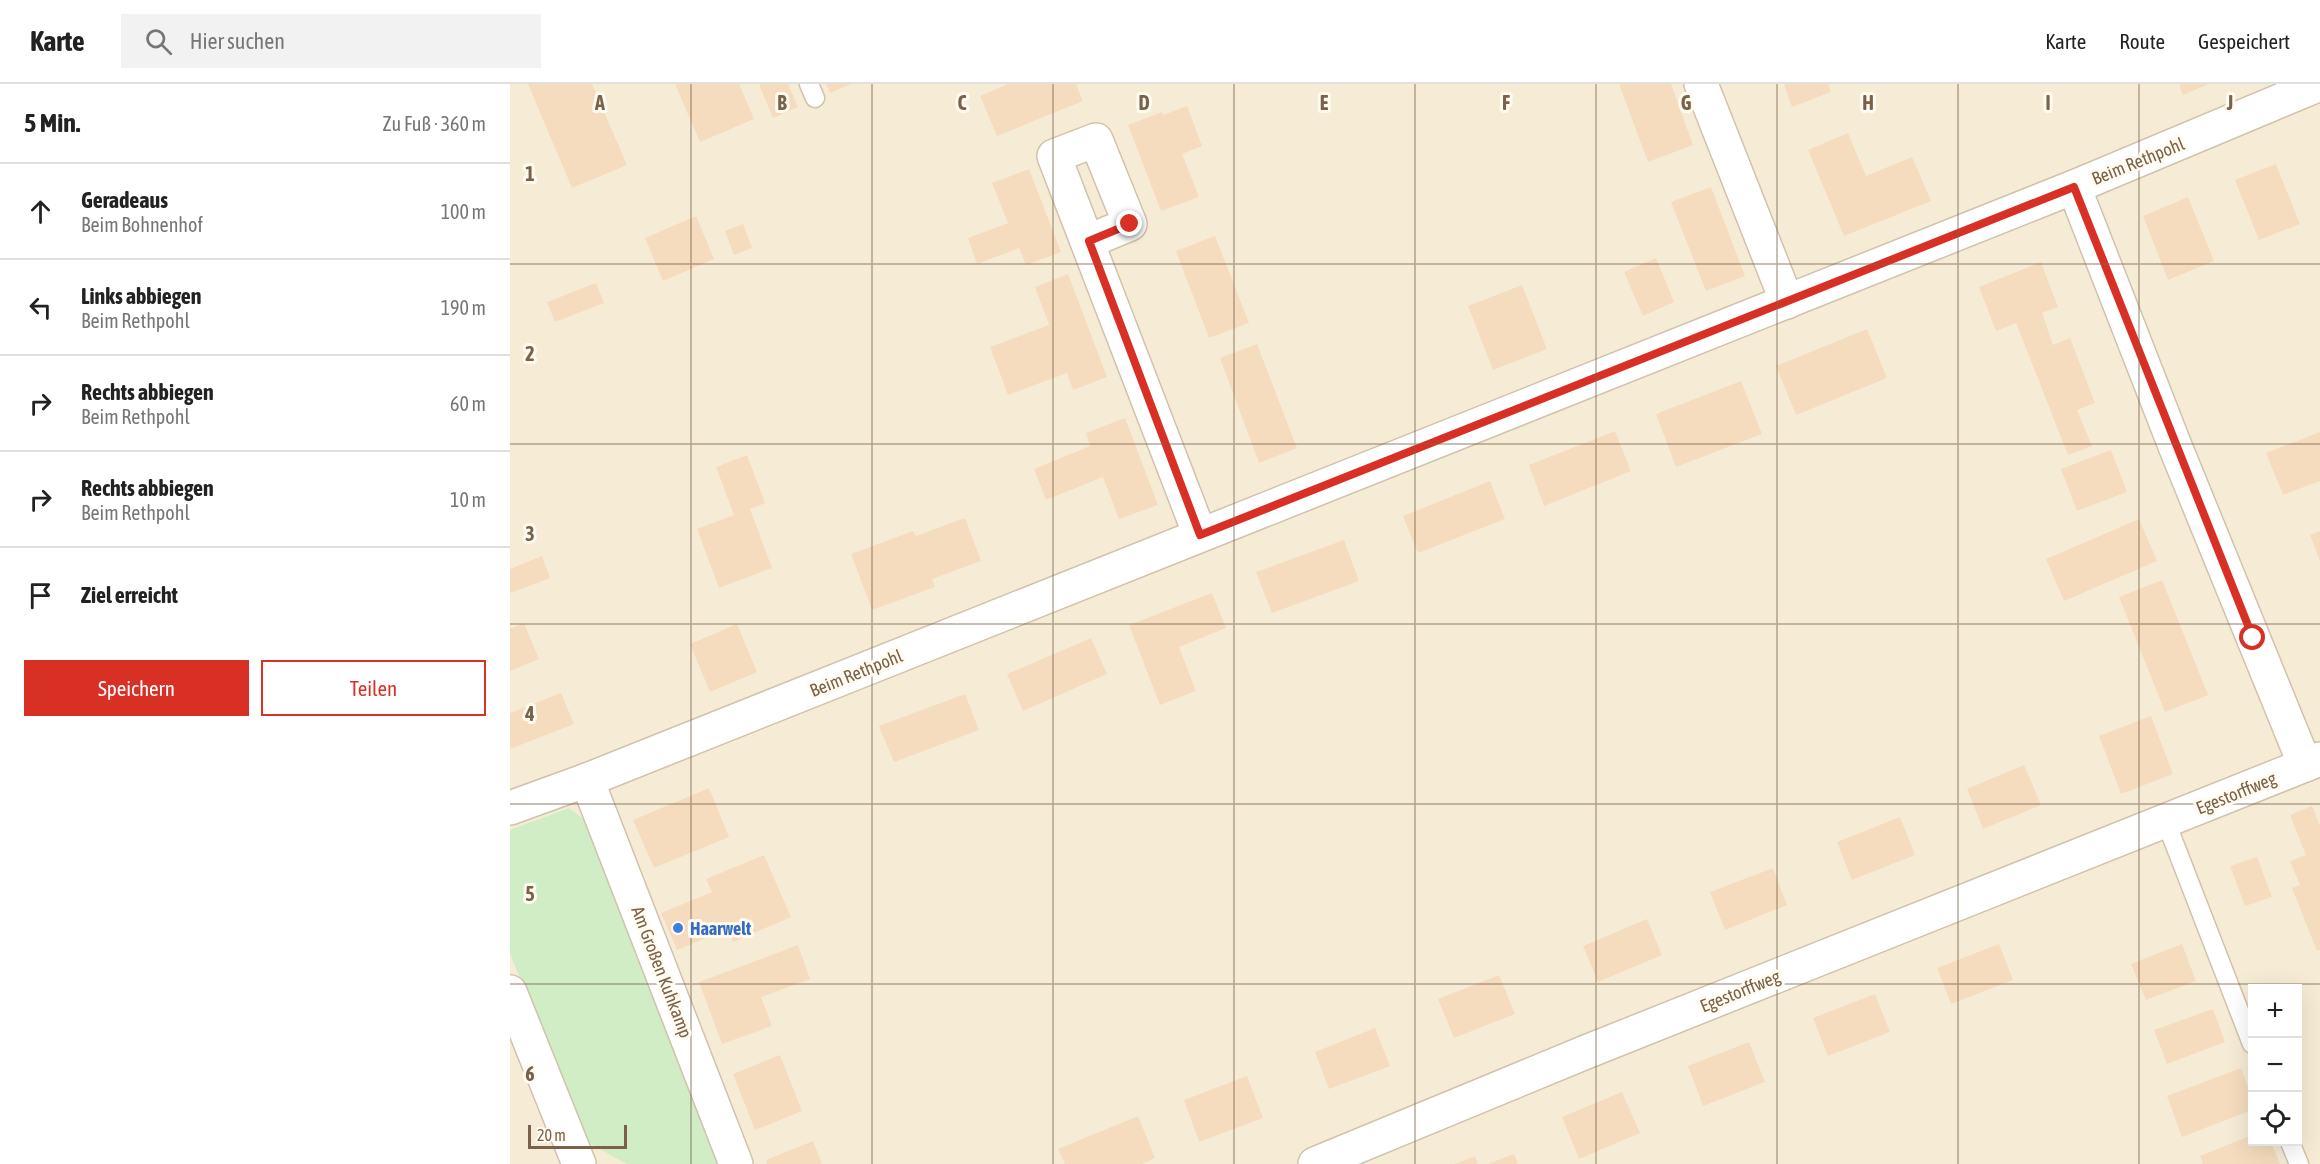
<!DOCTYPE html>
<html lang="de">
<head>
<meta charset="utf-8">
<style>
  :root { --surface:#fff; --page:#f2f2f2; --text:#222; --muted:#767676; --line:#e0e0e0; --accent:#d93025 }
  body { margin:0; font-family:"Asap Condensed",sans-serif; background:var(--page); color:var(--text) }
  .controls { position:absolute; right:18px; bottom:18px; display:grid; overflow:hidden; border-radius:0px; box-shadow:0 6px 24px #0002 }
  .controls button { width:54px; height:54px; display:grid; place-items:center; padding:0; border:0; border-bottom:2px solid var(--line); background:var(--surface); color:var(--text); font:30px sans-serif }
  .scale { position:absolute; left:18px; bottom:15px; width:99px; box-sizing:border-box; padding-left:6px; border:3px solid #7a624a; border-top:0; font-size:16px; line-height:21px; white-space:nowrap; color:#7a624a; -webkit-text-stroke:4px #fffbf0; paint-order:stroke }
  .stop { position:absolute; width:18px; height:18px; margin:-14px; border:4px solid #d93025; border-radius:50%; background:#fff }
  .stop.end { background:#d93025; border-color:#fff; box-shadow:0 2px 6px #0008 }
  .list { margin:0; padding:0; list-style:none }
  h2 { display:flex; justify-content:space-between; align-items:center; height:78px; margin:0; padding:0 24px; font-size:26px }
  h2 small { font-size:20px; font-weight:400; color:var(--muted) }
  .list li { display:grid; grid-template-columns:39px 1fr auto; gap:18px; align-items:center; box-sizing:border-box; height:96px; padding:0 24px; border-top:2px solid var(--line) }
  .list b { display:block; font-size:22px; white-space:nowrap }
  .list p { margin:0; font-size:20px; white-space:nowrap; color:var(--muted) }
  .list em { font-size:20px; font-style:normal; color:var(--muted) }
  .actions { display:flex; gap:12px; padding:18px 24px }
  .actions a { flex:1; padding:14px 0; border:2px solid var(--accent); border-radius:0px; text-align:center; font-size:21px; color:var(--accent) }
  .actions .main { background:var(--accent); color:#fff }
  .icon { flex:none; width:33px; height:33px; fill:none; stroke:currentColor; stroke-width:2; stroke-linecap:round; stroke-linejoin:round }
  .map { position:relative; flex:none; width:1810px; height:1080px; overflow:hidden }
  header { display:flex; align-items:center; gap:36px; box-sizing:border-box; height:84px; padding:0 30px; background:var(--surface); border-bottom:2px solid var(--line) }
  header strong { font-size:28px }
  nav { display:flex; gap:33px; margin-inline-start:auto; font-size:21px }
  .search { width:420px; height:54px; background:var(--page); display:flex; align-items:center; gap:15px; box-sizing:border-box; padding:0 21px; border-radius:0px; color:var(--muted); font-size:22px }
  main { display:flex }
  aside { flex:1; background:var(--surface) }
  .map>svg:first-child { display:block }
</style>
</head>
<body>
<header>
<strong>Karte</strong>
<div class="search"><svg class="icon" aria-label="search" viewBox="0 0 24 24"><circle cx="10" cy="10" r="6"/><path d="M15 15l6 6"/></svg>Hier suchen</div>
<nav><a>Karte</a><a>Route</a><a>Gespeichert</a></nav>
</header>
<main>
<aside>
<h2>5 Min.<small>Zu Fuß · 360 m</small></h2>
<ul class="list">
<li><svg class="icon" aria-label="ahead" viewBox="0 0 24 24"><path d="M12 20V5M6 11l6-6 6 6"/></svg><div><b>Geradeaus</b><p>Beim Bohnenhof</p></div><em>100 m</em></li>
<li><svg class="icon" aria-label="left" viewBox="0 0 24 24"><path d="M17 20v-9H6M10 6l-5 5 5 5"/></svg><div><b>Links abbiegen</b><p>Beim Rethpohl</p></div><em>190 m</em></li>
<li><svg class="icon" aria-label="right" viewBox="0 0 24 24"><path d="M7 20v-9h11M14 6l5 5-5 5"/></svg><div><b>Rechts abbiegen</b><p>Beim Rethpohl</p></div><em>60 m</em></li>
<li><svg class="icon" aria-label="right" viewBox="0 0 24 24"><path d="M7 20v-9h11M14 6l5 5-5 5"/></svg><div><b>Rechts abbiegen</b><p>Beim Rethpohl</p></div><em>10 m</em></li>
<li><svg class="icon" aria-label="arrive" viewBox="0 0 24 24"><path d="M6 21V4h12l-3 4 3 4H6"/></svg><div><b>Ziel erreicht</b></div></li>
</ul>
<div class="actions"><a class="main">Speichern</a><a>Teilen</a></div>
</aside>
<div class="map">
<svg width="1810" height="1080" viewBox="0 0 1810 1080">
  <rect width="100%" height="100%" fill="#fef8e8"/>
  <path fill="#f6ecd6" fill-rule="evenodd" d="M 0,0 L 1810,0 L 1810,1080 L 0,1080 ZM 1742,904 L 1788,904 L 1788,1058 L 1742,1058 Z"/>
  <path fill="#d0edc5" d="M 59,724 L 76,737 L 211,1080 L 117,1080 L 79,1059 L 0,870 L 0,746 Z"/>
  <g fill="#f5dcbe">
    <path d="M 18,0 L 82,0 L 117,81 L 62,104 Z"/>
    <path d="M 165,0 L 229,0 L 244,35 L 190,58 Z"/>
    <path d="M 249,0 L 278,0 L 288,23 L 263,34 Z"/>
    <path d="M 316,0 L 341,0 L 320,9 Z"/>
    <path d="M 498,0 L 566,0 L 573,17 L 487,52 L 470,12 Z"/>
    <path d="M 1109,0 L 1161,0 L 1183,61 L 1138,78 Z"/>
    <path d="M 1274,0 L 1318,0 L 1321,8 L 1282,23 Z"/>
    <path d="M 1669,0 L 1699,0 L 1673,11 Z"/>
    <path d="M 677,22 L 692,62 L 672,70 L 689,113 L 651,127 L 618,41 L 652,28 L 653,31 Z"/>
    <path d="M 1338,49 L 1356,92 L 1402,73 L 1421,117 L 1334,152 L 1298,66 Z"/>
    <path d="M 1766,80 L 1790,140 L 1749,156 L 1725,96 Z"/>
    <path d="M 519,85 L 551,168 L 516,181 L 509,164 L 467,180 L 458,154 L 498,139 L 482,99 Z"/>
    <path d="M 1201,103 L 1235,192 L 1196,207 L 1161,118 Z"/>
    <path d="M 1678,113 L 1704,177 L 1658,196 L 1633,132 Z"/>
    <path d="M 186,132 L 204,175 L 153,197 L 135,154 Z"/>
    <path d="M 233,140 L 242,164 L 224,171 L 215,147 Z"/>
    <path d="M 705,152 L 739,239 L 699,254 L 666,167 Z"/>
    <path d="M 1146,174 L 1164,218 L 1133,232 L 1114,188 Z"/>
    <path d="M 1531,178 L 1548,223 L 1532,229 L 1543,261 L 1560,254 L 1585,319 L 1567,326 L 1582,362 L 1558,371 L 1506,239 L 1486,247 L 1469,203 Z"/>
    <path d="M 558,190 L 597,293 L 563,306 L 557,289 L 498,311 L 480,263 L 539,241 L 525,203 Z"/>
    <path d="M 86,199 L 94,219 L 45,238 L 37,218 Z"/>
    <path d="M 1012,201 L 1037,265 L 983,286 L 958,222 Z"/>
    <path d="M 1357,245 L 1377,294 L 1286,331 L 1266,282 Z"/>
    <path d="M 747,260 L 787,364 L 749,379 L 710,274 Z"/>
    <path d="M 1231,297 L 1252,350 L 1166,383 L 1146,330 Z"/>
    <path d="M 615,334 L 648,421 L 609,435 L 593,393 L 536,416 L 524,385 L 580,362 L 576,349 Z"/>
    <path d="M 1105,347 L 1121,387 L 1034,422 L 1019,381 Z"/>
    <path d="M 1810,348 L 1810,397 L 1773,411 L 1756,369 Z"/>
    <path d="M 1601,366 L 1617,408 L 1567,427 L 1551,385 Z"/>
    <path d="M 237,371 L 255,419 L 240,425 L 262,484 L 209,504 L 187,445 L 224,431 L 206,383 Z"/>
    <path d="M 980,397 L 995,435 L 908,469 L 893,432 Z"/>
    <path d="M 455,434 L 471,477 L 422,495 L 425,503 L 362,526 L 341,470 L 403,447 L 406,452 Z"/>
    <path d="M 1629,435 L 1647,477 L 1554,517 L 1536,475 Z"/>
    <path d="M 1810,447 L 1810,477 L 1800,451 Z"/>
    <path d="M 834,456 L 849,497 L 762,529 L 746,488 Z"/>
    <path d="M 32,472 L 40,494 L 0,509 L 0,485 Z"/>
    <path d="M 1652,496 L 1698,611 L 1655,628 L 1609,513 Z"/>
    <path d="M 702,509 L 716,544 L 669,563 L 686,607 L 650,621 L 619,541 Z"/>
    <path d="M 14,539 L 29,575 L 0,587 L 0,545 Z"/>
    <path d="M 227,540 L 247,588 L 200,608 L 180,560 Z"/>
    <path d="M 581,554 L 597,590 L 513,627 L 497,590 Z"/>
    <path d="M 51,609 L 64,640 L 0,665 L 0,629 Z"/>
    <path d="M 455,610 L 469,646 L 384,678 L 369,642 Z"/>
    <path d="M 1641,632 L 1663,690 L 1611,710 L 1589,652 Z"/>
    <path d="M 1514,681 L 1531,721 L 1473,745 L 1457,705 Z"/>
    <path d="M 199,704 L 219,753 L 144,784 L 123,736 Z"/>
    <path d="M 1802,722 L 1810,742 L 1810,866 L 1807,867 L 1782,804 L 1790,801 L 1780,777 L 1796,771 L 1780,731 Z"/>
    <path d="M 1390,733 L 1405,771 L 1342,796 L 1327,758 Z"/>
    <path d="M 254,771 L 281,833 L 223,858 L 218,845 L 167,866 L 151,829 L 202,808 L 196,795 Z"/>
    <path d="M 1747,773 L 1762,813 L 1735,822 L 1720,782 Z"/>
    <path d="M 1263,784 L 1277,821 L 1215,846 L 1200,808 Z"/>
    <path d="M 1137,835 L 1152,871 L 1088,898 L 1073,862 Z"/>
    <path d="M 1489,860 L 1503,896 L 1441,920 L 1427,884 Z"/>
    <path d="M 1672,860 L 1686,897 L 1636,916 L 1621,880 Z"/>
    <path d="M 288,861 L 300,895 L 251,913 L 262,942 L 212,960 L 189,898 Z"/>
    <path d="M 989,891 L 1005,930 L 944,954 L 928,915 Z"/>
    <path d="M 1365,910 L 1380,948 L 1318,972 L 1303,934 Z"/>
    <path d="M 1703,925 L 1715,958 L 1657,980 L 1644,946 Z"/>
    <path d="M 865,944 L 880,982 L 819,1005 L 805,968 Z"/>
    <path d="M 1239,958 L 1255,998 L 1193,1022 L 1178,982 Z"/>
    <path d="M 270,971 L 292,1027 L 245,1046 L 223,990 Z"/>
    <path d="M 1731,984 L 1742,1015 L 1742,1026 L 1672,1053 L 1657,1012 Z"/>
    <path d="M 737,992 L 753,1034 L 689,1058 L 674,1016 Z"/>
    <path d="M 1112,1008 L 1130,1049 L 1069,1075 L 1052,1033 Z"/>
    <path d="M 628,1032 L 645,1074 L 632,1080 L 555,1080 L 548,1065 Z"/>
    <path d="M 1742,1051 L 1742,1058 L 1761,1058 L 1770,1080 L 1693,1080 L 1690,1072 Z"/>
    <path d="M 303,1057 L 312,1080 L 257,1080 L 256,1076 Z"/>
    <path d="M 1004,1070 L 1008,1080 L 978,1080 Z"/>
    <path d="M 965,1072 L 968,1080 L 944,1080 Z"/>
  </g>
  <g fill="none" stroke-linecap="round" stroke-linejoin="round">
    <g stroke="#d1c2ac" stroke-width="21">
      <g id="service">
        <path d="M 299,0 L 305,14"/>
        <path d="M 1656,738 L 1742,960"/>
        <path d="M 1780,1058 L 1789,1080"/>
      </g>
    </g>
    <g stroke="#d1c2ac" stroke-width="36">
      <g id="minor">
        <path d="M 1191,0 L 1277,218"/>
        <path d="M 1564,103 L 1665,362 L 1795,681 L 1810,675"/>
        <path d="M 579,157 L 620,140 L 586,56 L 544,72 L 690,451"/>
        <path d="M 77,696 L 226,1080"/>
        <path d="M 0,724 L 77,696 L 1564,103 L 1810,0"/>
        <path d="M 0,908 L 69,1080"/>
        <path d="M 805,1080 L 1076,968 L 1795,681"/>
      </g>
    </g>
    <use href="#service" stroke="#fff" stroke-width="18"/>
    <use href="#minor" stroke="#fff" stroke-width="33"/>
  </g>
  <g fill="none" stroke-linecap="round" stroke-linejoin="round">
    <path stroke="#d93025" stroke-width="8" d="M 620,140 L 579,157 L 690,451 L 1564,103 L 1743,554"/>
  </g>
  <path fill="none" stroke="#7a624a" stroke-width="1.5" stroke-opacity="0.55" d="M 181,0 L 181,1080M 362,0 L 362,1080M 543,0 L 543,1080M 724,0 L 724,1080M 905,0 L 905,1080M 1086,0 L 1086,1080M 1267,0 L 1267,1080M 1448,0 L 1448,1080M 1629,0 L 1629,1080M 0,180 L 1810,180M 0,360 L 1810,360M 0,540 L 1810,540M 0,720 L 1810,720M 0,900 L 1810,900"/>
  <circle fill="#3f7fe0" stroke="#fffbf0" stroke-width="2" cx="168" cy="844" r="6"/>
  <g text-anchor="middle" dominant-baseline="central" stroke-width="6" stroke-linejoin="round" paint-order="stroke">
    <g font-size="18" fill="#7a624a" stroke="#fffbf0">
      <text transform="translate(1628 77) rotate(-22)">Beim Rethpohl</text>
      <text transform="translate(346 589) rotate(-22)">Beim Rethpohl</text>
      <text transform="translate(1726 709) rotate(-22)">Egestorffweg</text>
      <text transform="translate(152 888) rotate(69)">Am Großen Kuhkamp</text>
      <text transform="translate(1230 907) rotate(-22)">Egestorffweg</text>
    </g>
    <g font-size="18" font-weight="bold" fill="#366cbe" stroke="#fffbf0" text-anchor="start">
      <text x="180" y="844">Haarwelt</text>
    </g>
  </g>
  <g font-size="20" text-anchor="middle" font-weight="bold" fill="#7a624a" stroke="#fffbf0" stroke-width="6" stroke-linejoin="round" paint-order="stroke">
    <text x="90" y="26">A</text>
    <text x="272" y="26">B</text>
    <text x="452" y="26">C</text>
    <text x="634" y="26">D</text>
    <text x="814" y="26">E</text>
    <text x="996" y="26">F</text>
    <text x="1176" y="26">G</text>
    <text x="1358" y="26">H</text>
    <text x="1538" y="26">I</text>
    <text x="1720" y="26">J</text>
    <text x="20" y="97">1</text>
    <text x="20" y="277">2</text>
    <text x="20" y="457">3</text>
    <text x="20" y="637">4</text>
    <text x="20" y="817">5</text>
    <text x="20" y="997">6</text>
  </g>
</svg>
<div class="controls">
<button>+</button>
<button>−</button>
<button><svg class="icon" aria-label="locate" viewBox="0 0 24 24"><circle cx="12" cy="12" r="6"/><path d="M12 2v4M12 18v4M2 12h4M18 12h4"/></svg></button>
</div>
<div class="scale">20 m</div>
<div class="stop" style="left:1743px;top:554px"></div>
<div class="stop end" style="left:620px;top:140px"></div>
</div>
</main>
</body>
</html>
